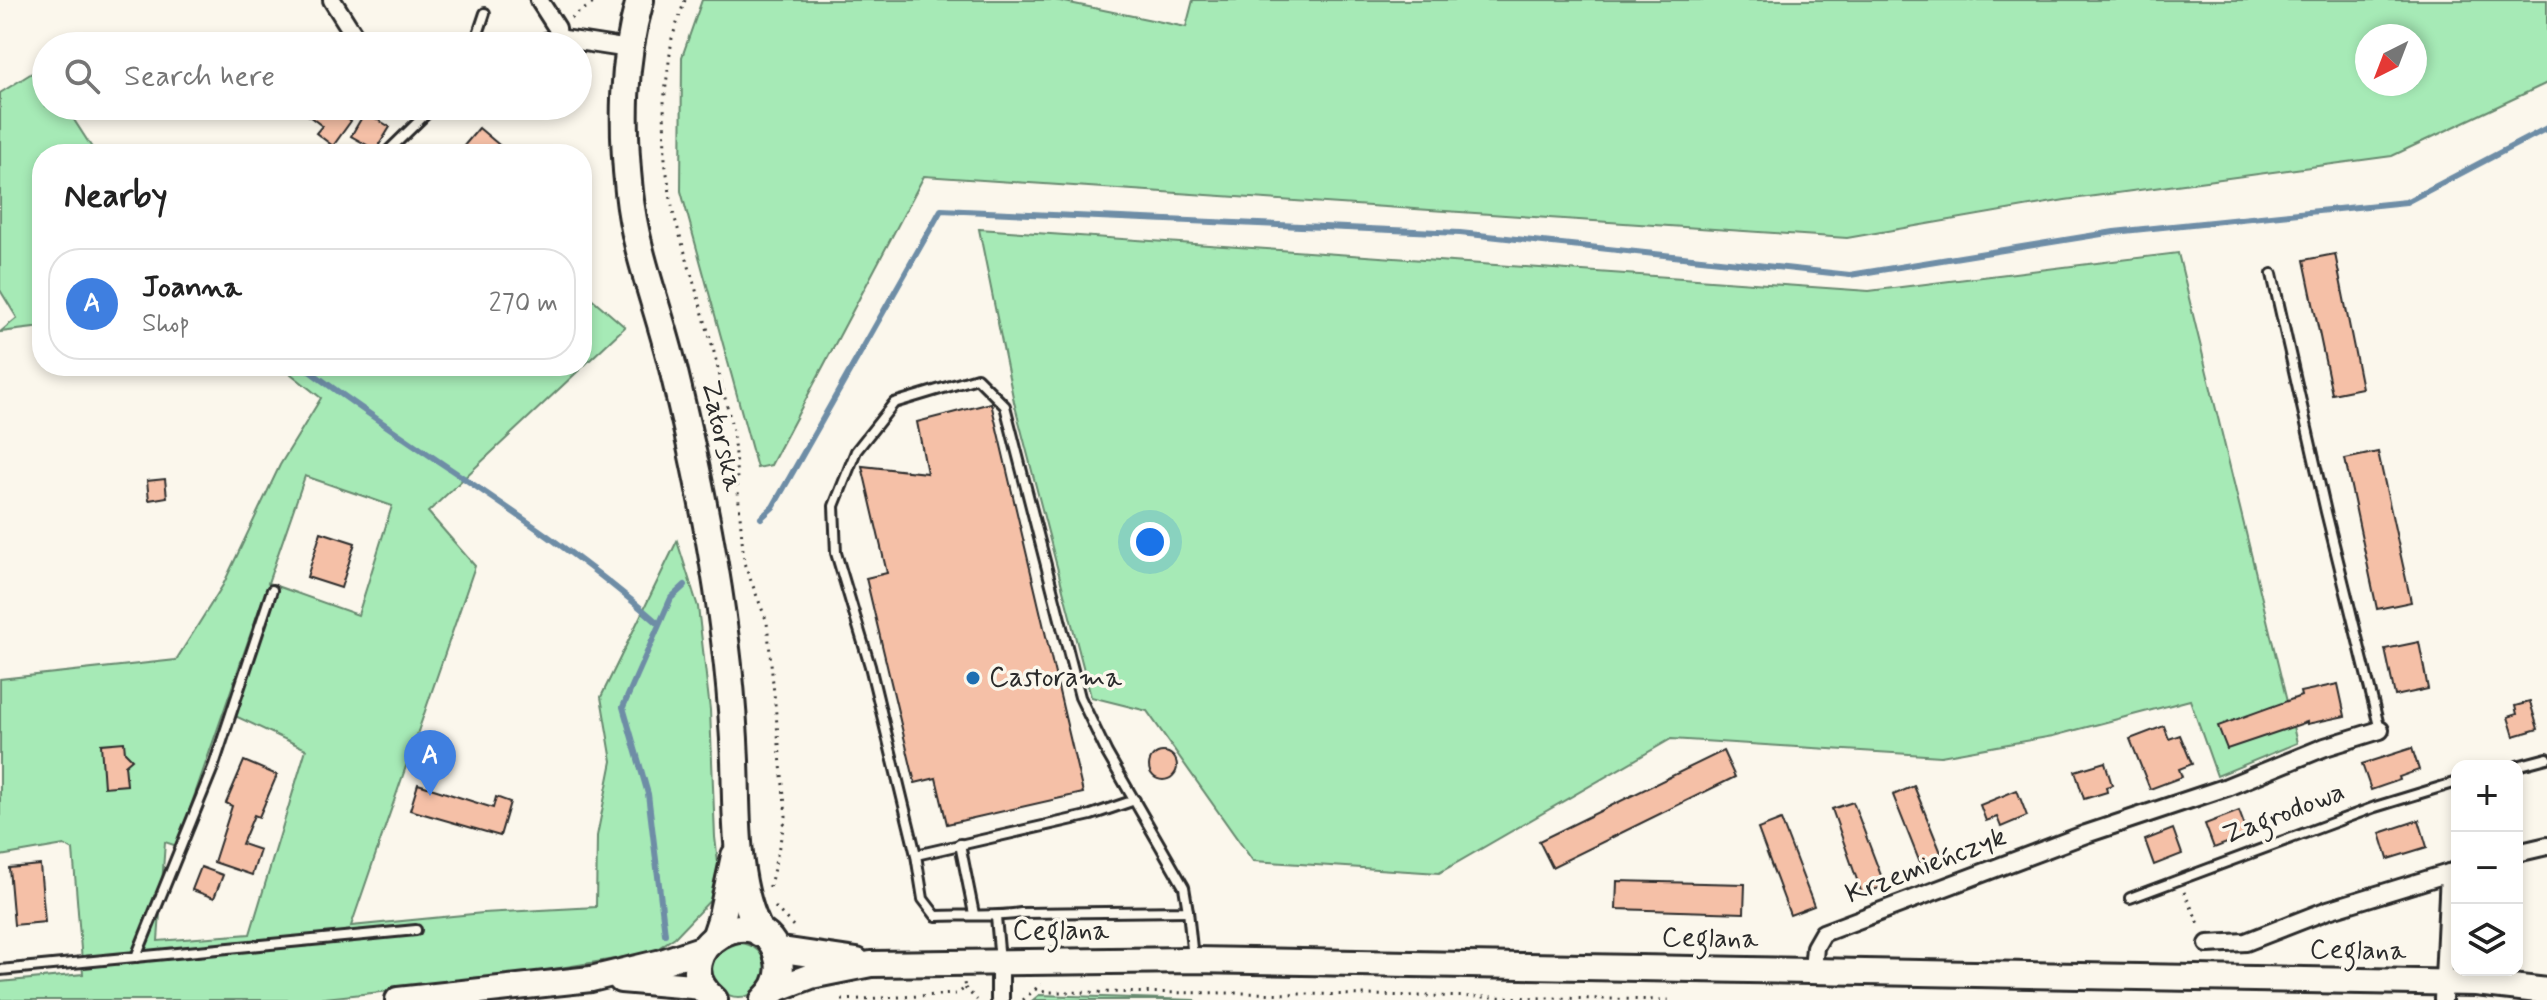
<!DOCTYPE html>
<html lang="en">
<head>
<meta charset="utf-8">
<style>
  :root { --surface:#fff; --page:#f2f2f2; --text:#222; --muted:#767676; --line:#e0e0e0; --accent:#b45309 }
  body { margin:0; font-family:Mynerve,sans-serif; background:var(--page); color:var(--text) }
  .controls { position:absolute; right:24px; bottom:24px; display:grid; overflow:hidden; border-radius:16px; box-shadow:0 4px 12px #0003 }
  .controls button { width:72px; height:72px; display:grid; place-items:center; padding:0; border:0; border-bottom:2px solid var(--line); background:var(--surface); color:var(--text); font:40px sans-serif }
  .compass { position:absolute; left:2355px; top:24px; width:72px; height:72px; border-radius:50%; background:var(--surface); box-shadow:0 4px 12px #0003; rotate:222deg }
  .you { position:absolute; left:1150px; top:542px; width:28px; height:28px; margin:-20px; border:6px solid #fff; border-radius:50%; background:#1a73e8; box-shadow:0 0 0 12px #1a73e833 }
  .badge { display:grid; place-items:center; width:52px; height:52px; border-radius:50%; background:var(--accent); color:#fff; font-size:26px; font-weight:700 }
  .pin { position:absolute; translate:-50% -66px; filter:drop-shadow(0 2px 4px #0008) }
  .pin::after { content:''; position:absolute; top:42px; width:28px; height:24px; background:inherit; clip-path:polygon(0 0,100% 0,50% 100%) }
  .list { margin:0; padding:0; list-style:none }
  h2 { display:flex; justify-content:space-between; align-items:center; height:104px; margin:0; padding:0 32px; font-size:34px }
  h2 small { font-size:26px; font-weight:400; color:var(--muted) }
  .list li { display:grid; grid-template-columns:52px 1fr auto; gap:24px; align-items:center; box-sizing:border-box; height:112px; margin:0 16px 16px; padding:0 16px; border:2px solid var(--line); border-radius:32px }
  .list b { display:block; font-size:30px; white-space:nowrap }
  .list p { margin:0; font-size:26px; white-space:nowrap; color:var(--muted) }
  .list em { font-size:26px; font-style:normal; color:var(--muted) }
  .icon { flex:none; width:44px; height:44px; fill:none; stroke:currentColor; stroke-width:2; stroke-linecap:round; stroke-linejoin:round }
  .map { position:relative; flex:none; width:2547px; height:1000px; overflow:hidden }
  .search { position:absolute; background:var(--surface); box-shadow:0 4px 12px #0003; left:32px; top:32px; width:560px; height:88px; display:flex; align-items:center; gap:20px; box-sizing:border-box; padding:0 28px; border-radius:44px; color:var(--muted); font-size:30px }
  .panel { position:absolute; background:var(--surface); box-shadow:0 4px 12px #0003; left:32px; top:144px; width:560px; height:232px; border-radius:32px }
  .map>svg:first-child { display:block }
</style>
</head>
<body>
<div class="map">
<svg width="2547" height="1000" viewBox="0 0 2547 1000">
  <rect width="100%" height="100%" fill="#fbf7ec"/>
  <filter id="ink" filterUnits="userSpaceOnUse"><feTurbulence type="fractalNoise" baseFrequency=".0125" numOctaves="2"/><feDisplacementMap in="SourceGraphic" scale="16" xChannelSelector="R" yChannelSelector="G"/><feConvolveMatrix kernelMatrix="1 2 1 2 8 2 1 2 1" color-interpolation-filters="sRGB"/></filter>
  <g filter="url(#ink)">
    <g fill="#a6eab6" stroke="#688a70" stroke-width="2" fill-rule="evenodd">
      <path d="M 702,0 L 1055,0 L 1186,27 L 1193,0 L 2547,0 L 2547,83 L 2392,156 L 2065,200 L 1847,238 L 924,176 L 771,465 L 757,468 L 681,191 L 682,57 ZM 2367,36 L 2415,36 L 2415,84 L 2367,84 Z"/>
      <path d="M 40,68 L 46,76 L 46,106 L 65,106 L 96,154 L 42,154 L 42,327 L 0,332 L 17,318 L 0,290 L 0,93 Z"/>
      <path d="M 979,229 L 1869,291 L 2178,253 L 2297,743 L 2217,776 L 2190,700 L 2053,736 L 1941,756 L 1671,739 L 1439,873 L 1253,861 L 1147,711 L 1091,697 L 1014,402 Z"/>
      <path d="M 582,290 L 625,327 L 428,512 L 475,566 L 351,926 L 483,913 L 596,907 L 597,836 L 612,761 L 601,697 L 677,541 L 698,607 L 710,710 L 715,837 L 721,889 L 675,937 L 651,953 L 475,982 L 306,1000 L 0,1000 L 0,982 L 83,974 L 73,850 L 64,845 L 0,856 L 0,679 L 176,660 L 223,585 L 280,465 L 321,398 L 281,366 L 582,366 ZM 305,476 L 392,506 L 358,615 L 268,583 ZM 263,598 L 233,715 L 306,749 L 250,934 L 158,941 L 165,842 L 177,846 Z"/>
      <circle cx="739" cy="970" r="27"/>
      <path d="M 1039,995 L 1196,1000 L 1033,1000 Z"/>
    </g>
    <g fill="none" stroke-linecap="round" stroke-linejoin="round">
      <g stroke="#6e8da6" stroke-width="6">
        <path d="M 303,366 C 420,455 549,526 659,624"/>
        <path d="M 761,518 L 773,507 L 941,210 L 1460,233 L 1850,275 L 2114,232 L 2406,202 L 2547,128"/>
        <path d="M 665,934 L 648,794 L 623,707 L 671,598 L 685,585"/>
      </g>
    </g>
    <g fill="#f5c0a7" stroke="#2b2b2b" stroke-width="2">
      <path d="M 296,106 L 332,106 L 351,121 L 333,146 L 316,133 L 322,126 Z"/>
      <path d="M 365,112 L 390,127 L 376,150 L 351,136 Z"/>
      <path d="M 479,128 L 510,154 L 457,154 Z"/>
      <path d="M 2335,254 L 2362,388 L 2332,394 L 2304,260 Z"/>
      <path d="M 991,403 L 1083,793 L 947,824 L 936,778 L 915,783 L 866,578 L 887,573 L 862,466 L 927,473 L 917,422 Z"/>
      <path d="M 2378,452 L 2411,602 L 2377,609 L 2345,459 Z"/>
      <path d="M 165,479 L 167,497 L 149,500 L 147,481 Z"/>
      <path d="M 321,532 L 355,543 L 341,588 L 307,577 Z"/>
      <path d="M 2419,642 L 2428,689 L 2395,696 L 2385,649 Z"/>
      <path d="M 2338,684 L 2345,716 L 2307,724 L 2307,722 L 2227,749 L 2218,726 L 2301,696 L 2300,692 Z"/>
      <path d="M 2530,702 L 2538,729 L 2514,736 L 2508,717 L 2517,714 L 2515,706 Z"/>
      <path d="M 2164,726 L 2169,739 L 2180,735 L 2192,764 L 2179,769 L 2182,777 L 2150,789 L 2130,739 Z"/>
      <path d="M 124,742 L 125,752 L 132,759 L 125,765 L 127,785 L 104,787 L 101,744 Z"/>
      <path d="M 2412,748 L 2419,770 L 2399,777 L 2400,780 L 2371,790 L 2362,764 Z"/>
      <path d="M 1723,751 L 1735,777 L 1552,867 L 1539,841 Z"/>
      <circle cx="1163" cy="766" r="14"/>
      <path d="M 244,761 L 277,775 L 259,817 L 254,815 L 242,844 L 260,850 L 252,875 L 214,862 L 232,806 L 226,803 Z"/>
      <path d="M 2105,762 L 2112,785 L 2106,787 L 2107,792 L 2084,799 L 2075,771 Z"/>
      <path d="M 418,784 L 493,808 L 496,797 L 510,802 L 500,836 L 410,810 Z"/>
      <path d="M 1914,786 L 1946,865 L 1924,873 L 1893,795 Z"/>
      <path d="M 2017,790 L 2027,816 L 2001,827 L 1997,817 L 1986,821 L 1980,805 Z"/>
      <path d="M 1853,802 L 1885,886 L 1862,894 L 1832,809 Z"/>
      <path d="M 2239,811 L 2248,835 L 2214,848 L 2205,824 Z"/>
      <path d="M 1781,820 L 1814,906 L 1790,915 L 1758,829 Z"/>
      <path d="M 2419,820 L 2427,847 L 2388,859 L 2380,833 Z"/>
      <path d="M 2173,829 L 2182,854 L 2154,865 L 2145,840 Z"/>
      <path d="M 40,865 L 45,922 L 14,925 L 9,868 Z"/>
      <path d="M 201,867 L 223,875 L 214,898 L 192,890 Z"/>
      <path d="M 1617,881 L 1745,884 L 1744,913 L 1616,909 Z"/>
    </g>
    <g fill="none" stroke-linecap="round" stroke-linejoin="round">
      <g stroke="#2b2b2b" stroke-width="14">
        <g id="lane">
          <path d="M 474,46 L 485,13"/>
          <path d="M 385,154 L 426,114 L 429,106"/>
          <path d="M 2272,274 L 2326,512 L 2380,730"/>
          <path d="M 977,378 L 1005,406 L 1080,697 L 1107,753 L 1184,887 L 1188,911 L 1021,913 C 993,918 965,914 936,916 L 923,899 L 916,855 L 870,666 L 836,553 L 834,506 L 856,451 L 894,403 Z"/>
          <path d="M 2517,766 L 2547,758"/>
          <path d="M 960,844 L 974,914"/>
          <path d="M 916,855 L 1091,815 L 1135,800"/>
          <path d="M 2130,898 L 2375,807 L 2457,782"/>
          <path d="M 1188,911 L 1193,958"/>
          <path d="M 996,917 L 1000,961"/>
          <path d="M 136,957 L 214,765 L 272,590"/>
          <path d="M 0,970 L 416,930"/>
        </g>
      </g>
      <g stroke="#2b2b2b" stroke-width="22">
        <g id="street">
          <path d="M 332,0 L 361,46"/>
          <path d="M 539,0 L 557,28 L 558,38 L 629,49"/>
          <path d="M 535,46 L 558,38"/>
          <path d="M 2517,853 L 2547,846"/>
          <path d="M 2208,944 L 2246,942 L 2328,910 L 2449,873"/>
          <path d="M 1000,962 L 1000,1000"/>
          <path d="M 1813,971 L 1815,947 L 1823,933 L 2086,834 L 2227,787 L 2325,747 L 2380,730"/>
          <path d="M 2443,1000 L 2449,873 L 2455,871"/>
        </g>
      </g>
      <g stroke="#2b2b2b" stroke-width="30">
        <g id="secondary">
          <path d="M 775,949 L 857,961"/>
          <path d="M 621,980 L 703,987"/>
          <path d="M 774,990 L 811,976 L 871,964 L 1193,960 L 2417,982 L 2476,983 L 2547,991"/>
          <path d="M 398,1000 L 591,979 L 662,962 L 704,948"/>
        </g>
      </g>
      <g stroke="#2b2b2b" stroke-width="32">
        <g id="primary">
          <path d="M 640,0 C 622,64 622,126 629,192 C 635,252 659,309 673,368 C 704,497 730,628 735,761 C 737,815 734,885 760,933"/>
          <path d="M 716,935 L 721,920 L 735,856"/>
          <path d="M 714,1000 C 656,951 765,888 779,961 C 782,977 775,990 764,1000"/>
        </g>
      </g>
      <g stroke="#2b2b2b" stroke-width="3" stroke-dasharray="2 6" stroke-linecap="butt">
        <path d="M 685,0 L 672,38 L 664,101 L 665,161 L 673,212 L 713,348 L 733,431 L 744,563 L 767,622 L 786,816 L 769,890"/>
        <path d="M 571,18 L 598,0"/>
        <path d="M 2184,892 L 2201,928"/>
        <path d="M 775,907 L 797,930"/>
        <path d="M 965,988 L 977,1000"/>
        <path d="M 1035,989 L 1050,992 L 1243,993 L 1670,1000"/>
        <path d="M 842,1000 L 957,994 L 965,988 L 964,983"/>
        <path d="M 1023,1000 L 1041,984"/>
      </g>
      <use href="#lane" stroke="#fbf7ec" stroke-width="8"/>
      <use href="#street" stroke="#fbf7ec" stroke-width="16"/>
      <use href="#secondary" stroke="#fbf7ec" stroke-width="24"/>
      <use href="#primary" stroke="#fbf7ec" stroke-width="26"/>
    </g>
  </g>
  <circle fill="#1f6fb2" stroke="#fbf7ec" stroke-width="3" cx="973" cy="678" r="8"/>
  <g text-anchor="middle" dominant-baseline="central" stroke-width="7" stroke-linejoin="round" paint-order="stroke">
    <g font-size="28" fill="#2b2b2b" stroke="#fbf7ec">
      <text transform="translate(721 436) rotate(78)">Zatorska</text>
      <text transform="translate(2284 814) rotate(-21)">Zagrodowa</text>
      <text transform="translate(1926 866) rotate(-21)">Krzemieńczyk</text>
      <text x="1061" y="931">Ceglana</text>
      <text transform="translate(1710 939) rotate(1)">Ceglana</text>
      <text transform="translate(2358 951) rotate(1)">Ceglana</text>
    </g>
    <g font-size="28" fill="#2b2b2b" stroke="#fbf7ec" text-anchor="start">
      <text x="989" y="678">Castorama</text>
    </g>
  </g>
</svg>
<div class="controls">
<button>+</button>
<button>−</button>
<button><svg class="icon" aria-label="layers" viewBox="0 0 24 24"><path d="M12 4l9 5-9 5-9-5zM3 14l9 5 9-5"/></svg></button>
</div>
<svg class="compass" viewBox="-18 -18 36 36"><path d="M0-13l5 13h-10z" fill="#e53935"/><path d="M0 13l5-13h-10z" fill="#767676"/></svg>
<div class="you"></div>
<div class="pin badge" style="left:430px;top:796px;background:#3f7fe0">A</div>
<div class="search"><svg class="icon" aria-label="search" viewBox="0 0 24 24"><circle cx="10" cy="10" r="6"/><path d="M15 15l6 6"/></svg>Search here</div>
<section class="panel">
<h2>Nearby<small></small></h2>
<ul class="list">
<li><span class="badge" style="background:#3f7fe0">A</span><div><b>Joanna</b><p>Shop</p></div><em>270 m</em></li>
</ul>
</section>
</div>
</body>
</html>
